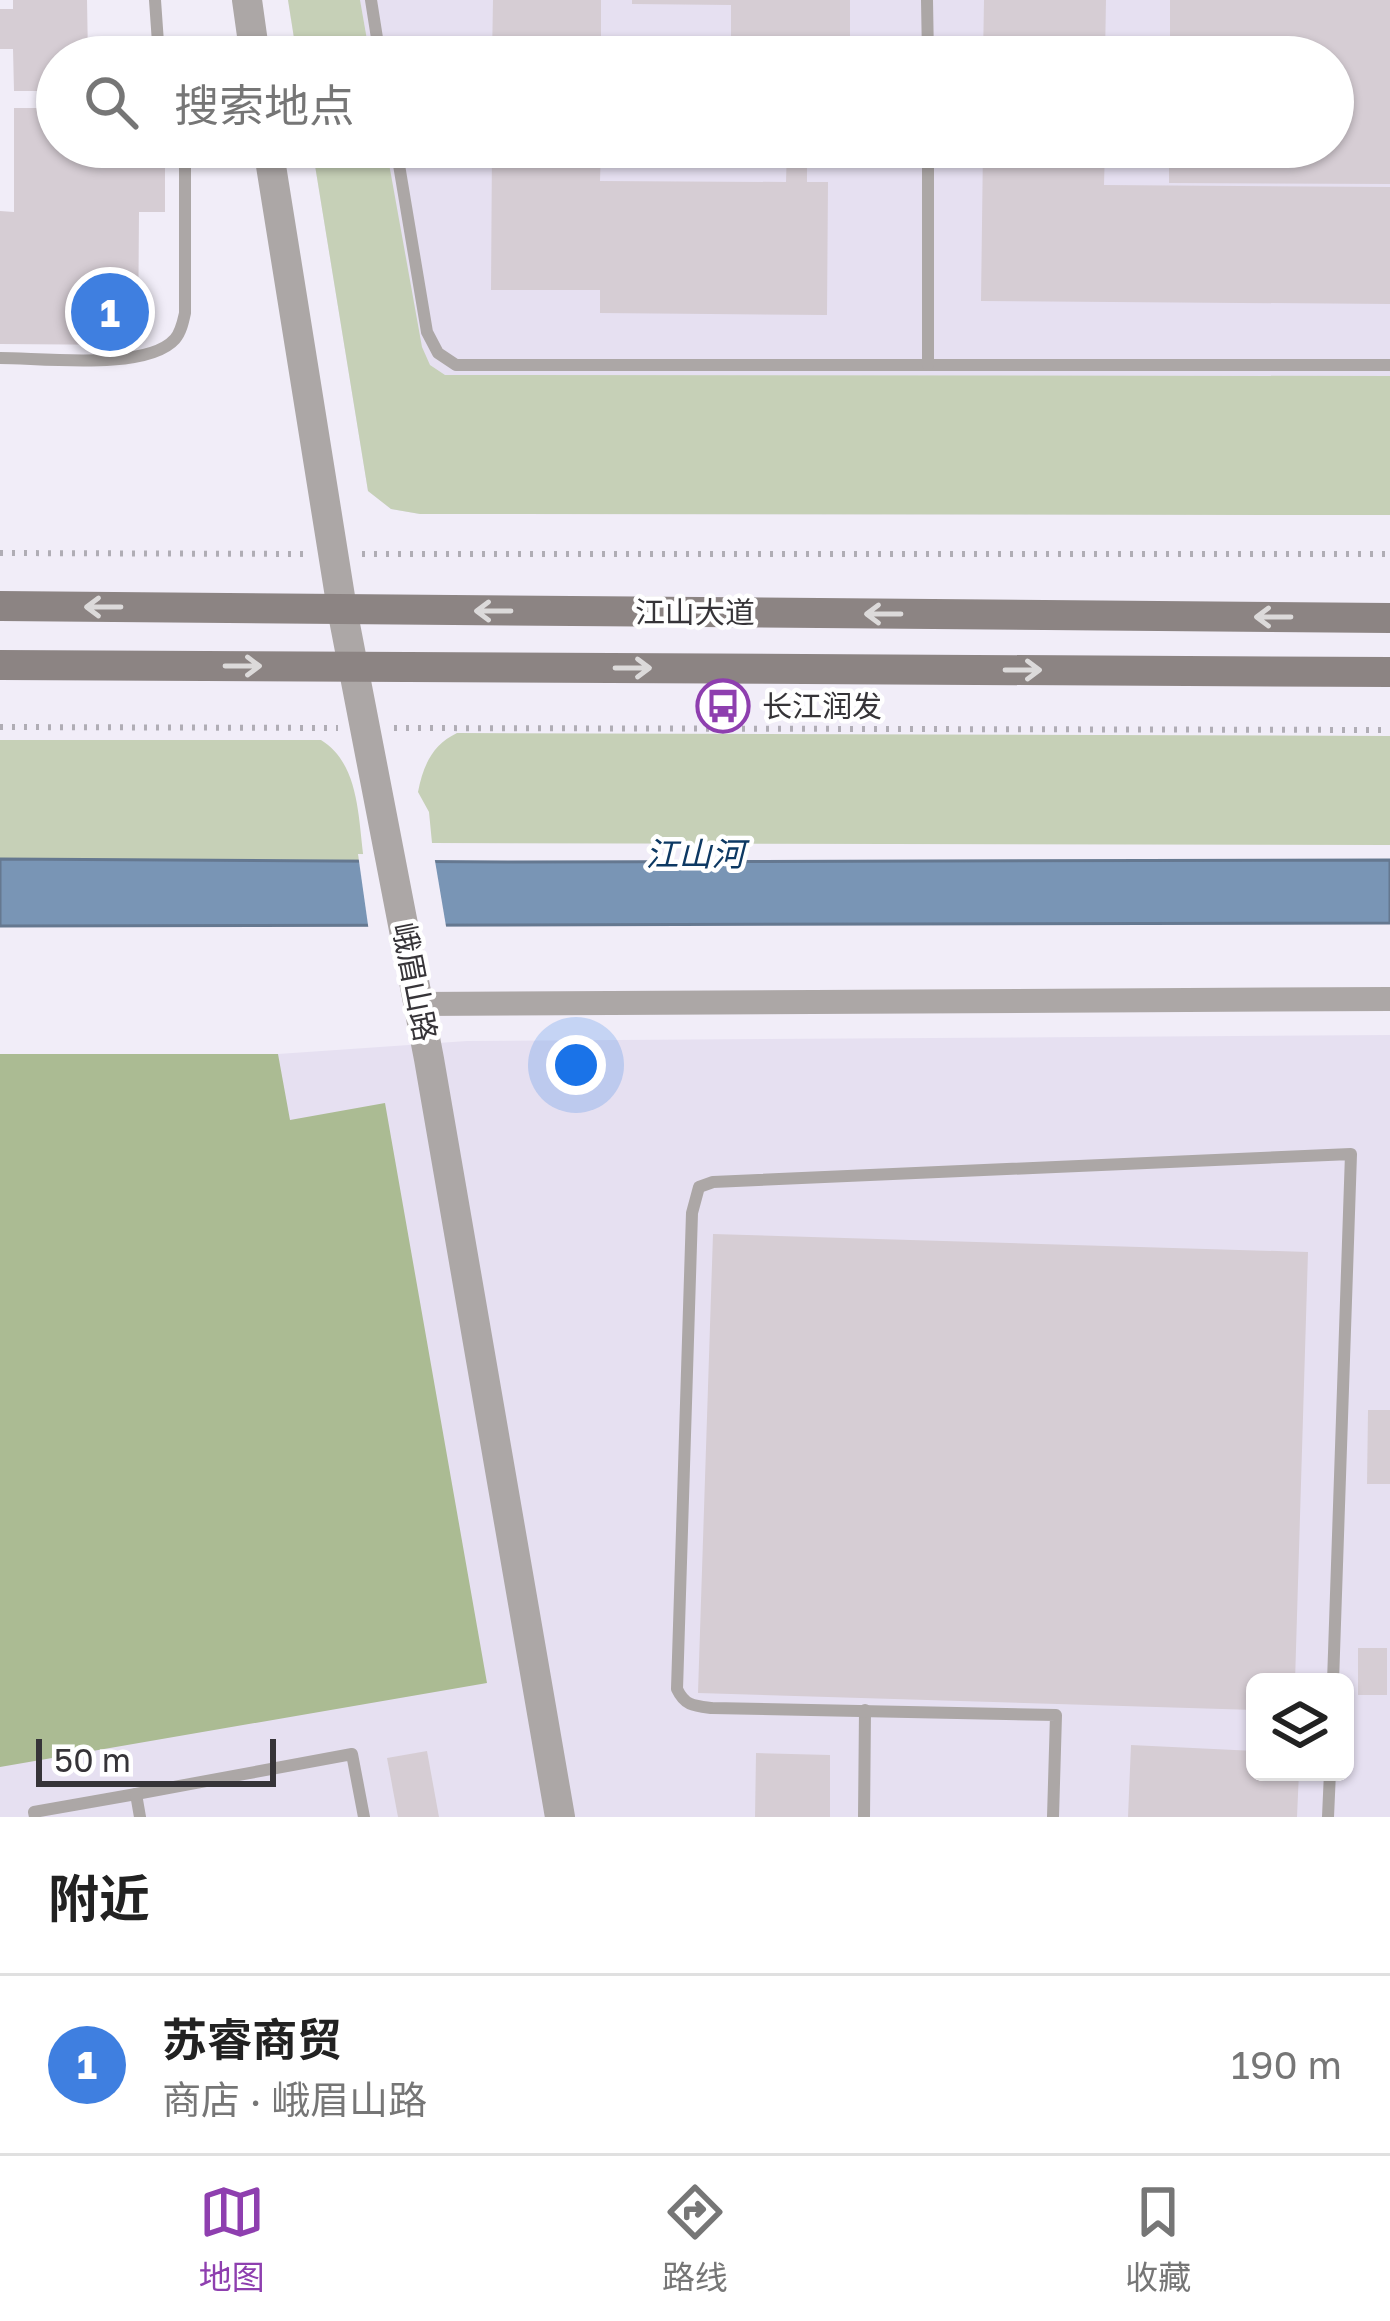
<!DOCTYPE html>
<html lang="zh">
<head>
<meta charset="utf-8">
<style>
  :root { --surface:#fff; --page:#f2f2f2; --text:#222; --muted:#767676; --line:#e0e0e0; --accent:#8e3faf }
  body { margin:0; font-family:"Golos Text","Noto Sans SC",sans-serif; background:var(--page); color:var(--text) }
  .controls { position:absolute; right:36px; bottom:36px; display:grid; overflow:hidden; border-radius:18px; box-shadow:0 3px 9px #0004 }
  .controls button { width:108px; height:108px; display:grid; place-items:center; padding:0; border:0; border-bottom:3px solid var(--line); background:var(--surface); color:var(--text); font:60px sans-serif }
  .scale { position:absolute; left:36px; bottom:30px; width:240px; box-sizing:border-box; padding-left:12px; border:6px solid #363438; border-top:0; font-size:33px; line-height:42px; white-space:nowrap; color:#363438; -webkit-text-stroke:9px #fff; paint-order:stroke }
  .you { position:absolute; left:576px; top:1065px; width:42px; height:42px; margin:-30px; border:9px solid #fff; border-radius:50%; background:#1a73e8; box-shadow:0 0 0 18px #1a73e833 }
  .badge { display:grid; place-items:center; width:78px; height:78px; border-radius:50%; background:var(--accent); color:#fff; font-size:39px; font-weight:700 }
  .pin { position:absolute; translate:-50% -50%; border:6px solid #fff; box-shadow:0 3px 12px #0006 }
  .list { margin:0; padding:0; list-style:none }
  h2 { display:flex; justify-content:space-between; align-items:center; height:156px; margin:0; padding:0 48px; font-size:51px }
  h2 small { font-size:39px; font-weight:400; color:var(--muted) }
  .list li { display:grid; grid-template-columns:78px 1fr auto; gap:36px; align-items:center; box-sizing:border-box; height:180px; padding:0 48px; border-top:3px solid var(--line) }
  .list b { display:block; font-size:45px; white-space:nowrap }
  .list p { margin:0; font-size:39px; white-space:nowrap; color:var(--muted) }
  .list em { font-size:39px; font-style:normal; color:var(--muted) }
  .icon { flex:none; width:66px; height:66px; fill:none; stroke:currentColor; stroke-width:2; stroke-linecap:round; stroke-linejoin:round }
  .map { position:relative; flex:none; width:1390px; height:1817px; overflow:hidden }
  .search { position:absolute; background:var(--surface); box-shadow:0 3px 9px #0004; left:36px; right:36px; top:36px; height:132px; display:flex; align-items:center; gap:30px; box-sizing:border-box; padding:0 42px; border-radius:66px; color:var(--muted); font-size:45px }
  .sheet { height:336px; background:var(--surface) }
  nav { display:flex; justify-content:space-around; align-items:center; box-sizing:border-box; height:168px; border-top:3px solid var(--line); background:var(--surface); font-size:33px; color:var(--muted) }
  nav a { display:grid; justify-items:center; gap:6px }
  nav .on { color:var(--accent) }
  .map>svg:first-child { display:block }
</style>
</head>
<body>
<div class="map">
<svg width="1390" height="1817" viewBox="0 0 1390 1817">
  <rect width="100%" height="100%" fill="#f1edf8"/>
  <g fill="#e6e0f1" fill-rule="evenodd">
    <path d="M 288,0 L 1390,0 L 1390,515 L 420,514 L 391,509 L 368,491 L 312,147 L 1333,147 L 1333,57 L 297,57 Z"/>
    <path d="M 1390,1035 L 1390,1817 L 0,1817 L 0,1054 L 278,1054 L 467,1041 ZM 1255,1682 L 1345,1682 L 1345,1772 L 1255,1772 Z"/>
  </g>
  <g fill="#c6d0b7">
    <path d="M 288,0 L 360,0 L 370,57 L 297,57 Z"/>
    <path d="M 312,147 L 386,147 L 422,347 L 430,365 L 445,375 L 1390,376 L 1390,515 L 420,514 L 391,509 L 368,491 Z"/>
    <path d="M 457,733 L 1390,736 L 1390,845 L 432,843 L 429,812 L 418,792 C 423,766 432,745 457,733 Z"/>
    <path d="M 0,740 L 321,740 C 360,764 358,819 364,860 L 0,859 Z"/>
  </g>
  <path fill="#abbb93" d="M 0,1054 L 278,1054 L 290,1120 L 385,1103 L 487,1683 L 0,1767 Z"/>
  <path fill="#7995b5" stroke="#657890" stroke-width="3" d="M 0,859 L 508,862 L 1390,860 L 1390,923 L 0,926 Z"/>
  <path fill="#f1edf8" d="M 358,854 L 434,855 L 447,932 L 369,932 Z"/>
  <g fill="#d6cdd4">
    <path d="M 13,0 L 87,0 L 88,57 L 57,57 L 57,74 L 49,74 L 49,91 L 14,91 L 13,49 L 0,49 L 0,9 L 13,9 Z"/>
    <path d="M 493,0 L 601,0 L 601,57 L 492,57 Z"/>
    <path d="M 632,0 L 850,0 L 850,57 L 731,57 L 731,5 L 632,4 Z"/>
    <path d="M 984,0 L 1106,0 L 1105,57 L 983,57 Z"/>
    <path d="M 1170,0 L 1390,0 L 1390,184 L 1169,183 L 1169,147 L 1333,147 L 1333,57 L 1170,57 Z"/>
    <path d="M 14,108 L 57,108 L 57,147 L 165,147 L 165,212 L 139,212 L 138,345 L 0,344 L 0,211 L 14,212 Z"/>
    <path d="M 492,147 L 601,147 L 600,181 L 786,182 L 787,147 L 807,147 L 807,182 L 828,182 L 827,315 L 600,313 L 600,290 L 491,290 Z"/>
    <path d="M 983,147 L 1105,147 L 1104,185 L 1390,187 L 1390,304 L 981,301 Z"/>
    <path d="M 713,1234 L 1308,1252 L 1295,1682 L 1255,1682 L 1255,1710 L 698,1693 Z"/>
    <path d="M 1368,1410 L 1390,1410 L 1390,1484 L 1367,1484 Z"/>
    <rect x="1358" y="1648" width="29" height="47"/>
    <path d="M 1131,1745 L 1255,1751 L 1255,1772 L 1299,1772 L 1297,1817 L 1128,1817 Z"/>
    <path d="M 427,1751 L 439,1817 L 398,1817 L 387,1758 Z"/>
    <path d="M 756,1753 L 830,1755 L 830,1817 L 755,1817 Z"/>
  </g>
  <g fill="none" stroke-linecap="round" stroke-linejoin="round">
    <g stroke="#b0adb5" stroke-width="6" stroke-dasharray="3 9" stroke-linecap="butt">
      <path d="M 0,553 L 306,554"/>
      <path d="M 362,554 L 1390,554"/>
      <path d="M 0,727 L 338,728"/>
      <path d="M 394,728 L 1390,730"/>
    </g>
    <g stroke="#aca7a6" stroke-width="12">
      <path d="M 155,0 L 159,57"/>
      <path d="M 371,0 L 380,57"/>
      <path d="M 927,0 L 928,57"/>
      <path d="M 396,147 L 427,332 L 438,353 L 456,365 L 1390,365"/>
      <path d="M 928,147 L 928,365"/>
      <path d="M 0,358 C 42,358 147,371 175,339 C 181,332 183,322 185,313 L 185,147"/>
      <path d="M 35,1817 L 34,1812 L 136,1794"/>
      <path d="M 140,1817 L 136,1794 L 352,1754 L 364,1817"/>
      <path d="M 864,1817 L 865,1710"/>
      <path d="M 1053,1817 L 1056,1715 L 712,1708 C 694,1706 685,1706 677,1689 L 692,1213 L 699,1187 L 713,1182 L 1351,1154 L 1333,1682"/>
      <path d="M 1328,1817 L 1330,1772"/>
    </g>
    <path stroke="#aca7a6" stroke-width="24" d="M 419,1004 L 1390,999"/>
    <g stroke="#aca7a6" stroke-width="30">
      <path d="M 247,0 L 255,57"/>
      <path d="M 268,147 L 342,609 L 429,1059 L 560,1817"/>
    </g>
    <g stroke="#8c8483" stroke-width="30">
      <path d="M 0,606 L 1390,618"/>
      <path d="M 0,665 L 1390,672"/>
    </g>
  </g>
  <defs><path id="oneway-shaft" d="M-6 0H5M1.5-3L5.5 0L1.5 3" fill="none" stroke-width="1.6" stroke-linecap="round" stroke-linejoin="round" transform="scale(3)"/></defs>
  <g stroke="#dcdada">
    <use href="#oneway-shaft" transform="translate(103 607) rotate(-180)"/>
    <use href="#oneway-shaft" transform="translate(493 611) rotate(-180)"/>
    <use href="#oneway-shaft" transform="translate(883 614) rotate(-180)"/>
    <use href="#oneway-shaft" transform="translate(1273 617) rotate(-180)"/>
    <use href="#oneway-shaft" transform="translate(243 666)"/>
    <use href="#oneway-shaft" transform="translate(633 668)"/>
    <use href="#oneway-shaft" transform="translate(1023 670)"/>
  </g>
  <defs>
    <g id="bus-ring" transform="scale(2.7)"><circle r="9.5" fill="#fff" stroke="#8e3faf" stroke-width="1.5"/><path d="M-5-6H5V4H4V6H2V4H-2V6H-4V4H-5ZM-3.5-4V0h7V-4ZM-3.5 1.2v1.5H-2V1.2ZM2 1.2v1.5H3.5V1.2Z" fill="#8e3faf"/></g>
  </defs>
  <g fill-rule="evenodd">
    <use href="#bus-ring" x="723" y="706"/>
  </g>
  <g text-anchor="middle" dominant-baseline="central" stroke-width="9" stroke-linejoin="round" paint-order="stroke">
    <g font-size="30" fill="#363438" stroke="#fff">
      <text x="695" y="612">江山大道</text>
      <text transform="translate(415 982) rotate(79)">峨眉山路</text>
    </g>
    <g font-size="30" fill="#363438" stroke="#fff" text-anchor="start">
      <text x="762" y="706">长江润发</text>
    </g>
    <g font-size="33" font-style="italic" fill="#0d3963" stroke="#fff">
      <text x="695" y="853">江山河</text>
    </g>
  </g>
</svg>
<div class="controls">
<button><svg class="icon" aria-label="layers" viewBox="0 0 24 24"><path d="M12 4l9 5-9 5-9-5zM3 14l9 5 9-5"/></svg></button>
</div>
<div class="scale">50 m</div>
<div class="you"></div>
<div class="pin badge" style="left:110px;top:312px;background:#3f7fe0">1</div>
<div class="search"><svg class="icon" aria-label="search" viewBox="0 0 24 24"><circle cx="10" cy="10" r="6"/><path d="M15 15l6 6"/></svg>搜索地点</div>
</div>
<section class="sheet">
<h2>附近<small></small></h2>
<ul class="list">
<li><span class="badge" style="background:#3f7fe0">1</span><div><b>苏睿商贸</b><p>商店 · 峨眉山路</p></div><em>190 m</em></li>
</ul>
</section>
<nav>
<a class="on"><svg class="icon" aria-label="map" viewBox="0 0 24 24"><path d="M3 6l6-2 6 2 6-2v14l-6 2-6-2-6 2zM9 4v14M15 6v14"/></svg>地图</a>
<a><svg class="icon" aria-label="directions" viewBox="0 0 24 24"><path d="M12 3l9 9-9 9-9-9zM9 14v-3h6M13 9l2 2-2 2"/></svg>路线</a>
<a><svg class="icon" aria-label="saved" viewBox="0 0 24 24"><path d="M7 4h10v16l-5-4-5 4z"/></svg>收藏</a>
</nav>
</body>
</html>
